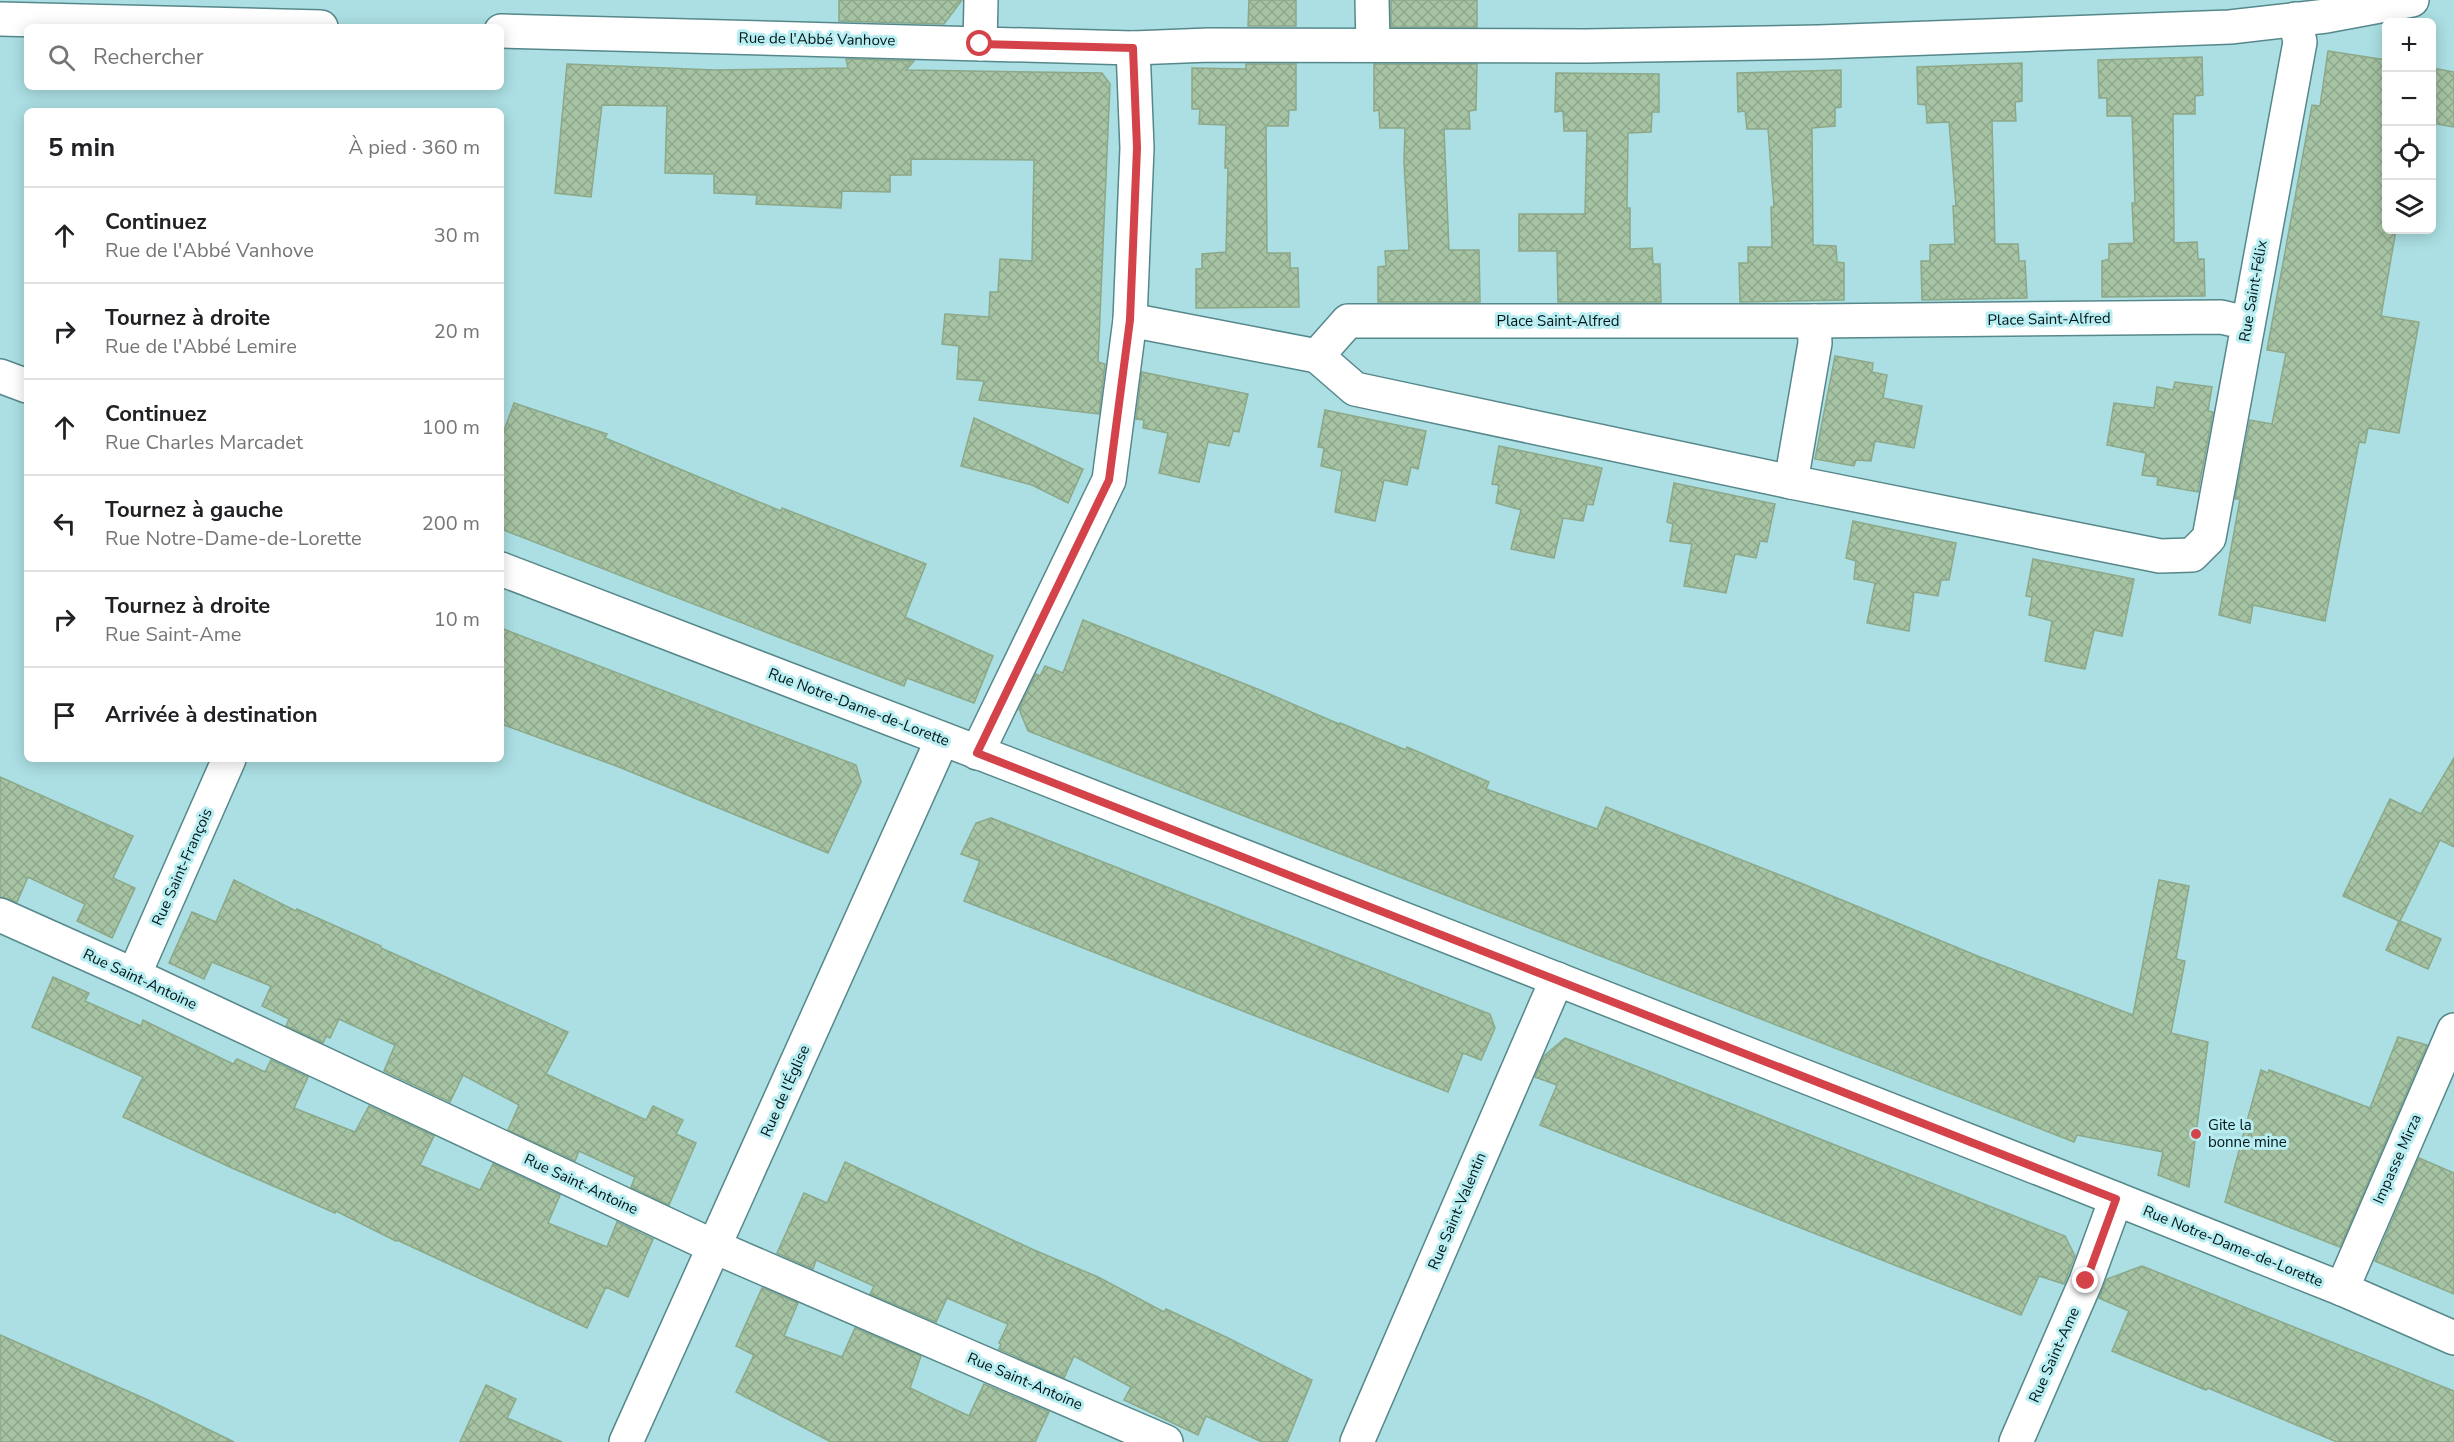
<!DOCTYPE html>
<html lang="fr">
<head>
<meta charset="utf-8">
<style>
  :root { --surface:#fff; --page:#f6f6f6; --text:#202124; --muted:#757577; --line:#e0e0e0 }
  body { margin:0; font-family:"Nunito Sans",sans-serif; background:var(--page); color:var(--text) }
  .controls { position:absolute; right:18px; top:18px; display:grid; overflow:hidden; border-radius:9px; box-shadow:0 3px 15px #0003 }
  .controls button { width:54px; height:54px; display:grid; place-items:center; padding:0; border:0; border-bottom:2px solid var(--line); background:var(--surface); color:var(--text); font:30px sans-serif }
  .stop { position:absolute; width:18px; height:18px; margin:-14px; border:4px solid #d34349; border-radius:50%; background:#fff }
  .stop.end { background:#d34349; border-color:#fff; box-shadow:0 2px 6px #0008 }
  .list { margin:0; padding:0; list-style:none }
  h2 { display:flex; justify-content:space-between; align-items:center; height:78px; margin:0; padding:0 24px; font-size:26px }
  h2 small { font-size:20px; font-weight:400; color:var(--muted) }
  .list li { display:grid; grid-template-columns:39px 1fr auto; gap:18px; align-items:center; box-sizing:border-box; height:96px; padding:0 24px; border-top:2px solid var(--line) }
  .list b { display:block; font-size:22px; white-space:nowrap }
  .list p { margin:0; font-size:20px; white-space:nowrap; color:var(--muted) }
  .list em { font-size:20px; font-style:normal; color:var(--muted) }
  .icon { flex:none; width:33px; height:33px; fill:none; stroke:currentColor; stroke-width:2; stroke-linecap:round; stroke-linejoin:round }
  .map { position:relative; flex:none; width:2454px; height:1442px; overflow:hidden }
  .search { position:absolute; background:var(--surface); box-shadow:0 3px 15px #0003; left:24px; top:24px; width:480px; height:66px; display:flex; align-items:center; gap:15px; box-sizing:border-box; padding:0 21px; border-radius:9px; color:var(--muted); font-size:22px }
  .panel { position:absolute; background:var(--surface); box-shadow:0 3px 15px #0003; left:24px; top:108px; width:480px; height:654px; border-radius:9px }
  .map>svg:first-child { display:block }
</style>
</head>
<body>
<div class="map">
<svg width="2454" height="1442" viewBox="0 0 2454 1442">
  <defs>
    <pattern id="building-cross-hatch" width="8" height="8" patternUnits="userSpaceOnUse" patternTransform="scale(1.5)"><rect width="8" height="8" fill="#a6c3a3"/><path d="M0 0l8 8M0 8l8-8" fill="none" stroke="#8da78c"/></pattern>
  </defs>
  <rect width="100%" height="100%" fill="#abdfe3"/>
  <g fill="url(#building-cross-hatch)" stroke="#8ca889" stroke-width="1.5">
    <path d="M 839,0 L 962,0 L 944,24 L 839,21 Z"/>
    <path d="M 1249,0 L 1296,0 L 1296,26 L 1248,26 Z"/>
    <rect x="1391" y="0" width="86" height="27"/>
    <path d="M 2328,51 L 2386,60 L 2386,230 L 2396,230 L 2381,316 L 2419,322 L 2399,433 L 2368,428 L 2365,443 L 2359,442 L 2325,621 L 2253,605 L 2250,623 L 2219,615 L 2240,499 L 2235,499 L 2250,420 L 2272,424 L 2286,353 L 2267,350 L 2312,105 L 2320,106 Z"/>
    <path d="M 2202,57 L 2203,95 L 2195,96 L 2195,114 L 2173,114 L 2174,243 L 2197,242 L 2198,259 L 2204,259 L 2205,296 L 2102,297 L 2102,261 L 2109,259 L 2109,244 L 2134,243 L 2132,203 L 2135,203 L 2132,116 L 2107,116 L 2107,98 L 2099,98 L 2098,60 Z"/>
    <path d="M 846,59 L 914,61 L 906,70 L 1102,73 L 1110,84 L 1098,362 L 1105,364 L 1099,414 L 979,400 L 984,381 L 957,379 L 959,346 L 942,344 L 945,314 L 989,317 L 990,292 L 998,292 L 1000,259 L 1032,261 L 1034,160 L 911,159 L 911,175 L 890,175 L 890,192 L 842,191 L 841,208 L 756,204 L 757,195 L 714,193 L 714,174 L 665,173 L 667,106 L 602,105 L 591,197 L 555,193 L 567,64 L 715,70 L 848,68 Z"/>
    <path d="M 2022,63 L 2022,101 L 2015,102 L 2016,121 L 1992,121 L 1995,244 L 2018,244 L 2019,261 L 2025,261 L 2027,298 L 1922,300 L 1921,261 L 1930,261 L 1930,245 L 1955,244 L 1953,206 L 1956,206 L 1949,122 L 1927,123 L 1926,105 L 1918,104 L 1917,67 Z"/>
    <path d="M 1246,64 L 1296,64 L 1296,110 L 1289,110 L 1288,126 L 1266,126 L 1267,253 L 1290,253 L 1290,268 L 1298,268 L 1299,307 L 1196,308 L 1196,269 L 1202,269 L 1202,254 L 1226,252 L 1228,168 L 1225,168 L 1226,125 L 1199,124 L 1200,109 L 1192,109 L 1192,68 L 1246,69 Z"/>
    <path d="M 1374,64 L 1477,64 L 1476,110 L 1469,111 L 1470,129 L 1444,129 L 1449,250 L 1479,250 L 1480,302 L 1378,302 L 1378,267 L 1386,266 L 1385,251 L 1409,250 L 1404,162 L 1405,128 L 1380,128 L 1379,110 L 1374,111 Z"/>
    <path d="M 2432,68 L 2454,72 L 2454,127 L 2432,123 Z"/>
    <path d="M 1841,70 L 1841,107 L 1835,108 L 1835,126 L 1812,128 L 1813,245 L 1836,246 L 1837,262 L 1844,263 L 1844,300 L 1740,302 L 1739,263 L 1748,263 L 1748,247 L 1772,247 L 1771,207 L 1774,207 L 1768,129 L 1747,129 L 1745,111 L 1738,112 L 1737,73 Z"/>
    <path d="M 1556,73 L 1659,74 L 1659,112 L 1652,112 L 1651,132 L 1628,133 L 1627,208 L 1630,208 L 1630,249 L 1652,248 L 1653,264 L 1660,264 L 1661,302 L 1558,302 L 1557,251 L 1519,251 L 1519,214 L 1585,214 L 1587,131 L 1564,131 L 1563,111 L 1555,112 Z"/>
    <path d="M 1835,356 L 1873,363 L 1872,372 L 1887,375 L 1883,398 L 1922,406 L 1914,448 L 1875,441 L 1871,461 L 1856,460 L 1854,466 L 1815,459 Z"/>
    <path d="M 1142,372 L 1248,394 L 1239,432 L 1233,431 L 1229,446 L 1208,442 L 1199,482 L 1159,473 L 1168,433 L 1143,428 L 1144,420 L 1136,419 Z"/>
    <path d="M 2175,382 L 2212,387 L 2208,411 L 2213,412 L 2198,492 L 2157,485 L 2158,477 L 2142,475 L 2146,453 L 2107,445 L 2114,403 L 2154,408 L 2157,387 L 2173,390 Z"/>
    <path d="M 514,403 L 607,434 L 605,438 L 781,511 L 782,508 L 926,564 L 905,617 L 993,656 L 974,703 L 907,678 L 904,686 L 501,529 L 501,439 Z"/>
    <path d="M 1325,410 L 1426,431 L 1418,469 L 1411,467 L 1407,485 L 1384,480 L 1375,521 L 1335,512 L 1342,471 L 1321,466 L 1324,448 L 1318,447 Z"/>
    <path d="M 974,418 L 1083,469 L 1068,503 L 1032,485 L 961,466 Z"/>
    <path d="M 1499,446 L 1602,468 L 1593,505 L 1587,504 L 1583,521 L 1563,518 L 1554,558 L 1511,549 L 1521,510 L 1496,503 L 1499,485 L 1492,484 Z"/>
    <path d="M 1674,483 L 1775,504 L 1767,542 L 1760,541 L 1756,558 L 1735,554 L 1726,593 L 1684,586 L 1692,544 L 1670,541 L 1673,524 L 1667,522 Z"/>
    <path d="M 1853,521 L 1956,543 L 1949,580 L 1941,580 L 1938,596 L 1914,592 L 1909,631 L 1867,623 L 1875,583 L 1854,579 L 1856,561 L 1846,558 Z"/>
    <path d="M 2033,559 L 2134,579 L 2122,636 L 2094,630 L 2085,669 L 2045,661 L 2052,621 L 2029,615 L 2032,597 L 2026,596 Z"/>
    <path d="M 1083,620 L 1260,690 L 1339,724 L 1340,723 L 1406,750 L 1407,747 L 1489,782 L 1486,789 L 1597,829 L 1606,807 L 1803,884 L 1980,957 L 2133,1015 L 2159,880 L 2189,886 L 2176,959 L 2185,961 L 2171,1033 L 2208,1042 L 2189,1187 L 2158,1175 L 2163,1152 L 2077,1135 L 2074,1142 L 1028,731 L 1019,709 L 1036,674 L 1040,676 L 1045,666 L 1063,673 Z"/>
    <path d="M 501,628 L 856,765 L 861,782 L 828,853 L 619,767 L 501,724 Z"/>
    <path d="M 2454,758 L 2454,847 L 2440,840 L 2400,921 L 2441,939 L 2428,969 L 2386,950 L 2399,921 L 2343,896 L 2390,799 L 2421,814 Z"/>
    <path d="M 0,777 L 133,836 L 113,878 L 135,888 L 112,938 L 77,921 L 85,904 L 28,877 L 17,902 L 0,897 Z"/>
    <path d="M 991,818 L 1490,1014 L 1495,1028 L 1481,1060 L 1463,1053 L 1448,1092 L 964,901 L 980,861 L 961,854 L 976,823 Z"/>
    <path d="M 234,880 L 296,911 L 297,909 L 381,946 L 381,948 L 568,1032 L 546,1074 L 646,1120 L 653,1106 L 683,1120 L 676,1134 L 696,1143 L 669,1205 L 631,1187 L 635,1177 L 579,1151 L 575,1161 L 508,1130 L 519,1105 L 463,1075 L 450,1102 L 384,1071 L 395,1045 L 339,1019 L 330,1038 L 326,1036 L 323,1043 L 286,1026 L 289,1019 L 262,1006 L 271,986 L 212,962 L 204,979 L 169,963 L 192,912 L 216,922 Z"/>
    <path d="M 53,977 L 89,993 L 85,1001 L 141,1026 L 143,1020 L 233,1064 L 237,1059 L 265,1072 L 271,1060 L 308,1077 L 294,1108 L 355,1132 L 369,1106 L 434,1136 L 420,1165 L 480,1190 L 493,1164 L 560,1195 L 548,1223 L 607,1247 L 617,1222 L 653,1239 L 628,1297 L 606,1287 L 587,1328 L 397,1240 L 396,1241 L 336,1211 L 335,1213 L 232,1168 L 123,1117 L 143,1077 L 32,1027 Z"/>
    <path d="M 2398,1037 L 2427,1045 L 2340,1247 L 2225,1202 L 2261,1070 L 2268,1073 L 2269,1070 L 2370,1108 Z"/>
    <path d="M 1565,1038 L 2065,1236 L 2075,1256 L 2064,1284 L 2039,1276 L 2021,1315 L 1540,1125 L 1557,1085 L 1535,1077 L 1544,1056 Z"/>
    <path d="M 2419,1158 L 2454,1173 L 2454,1294 L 2375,1261 Z"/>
    <path d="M 845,1162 L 1034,1250 L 1098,1277 L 1164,1312 L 1166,1309 L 1228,1338 L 1312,1380 L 1287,1442 L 1262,1442 L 1206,1416 L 1198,1435 L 1124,1400 L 1131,1387 L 1074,1356 L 1064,1378 L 999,1349 L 1001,1344 L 999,1343 L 1008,1324 L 947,1298 L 936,1322 L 870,1294 L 874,1286 L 816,1260 L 813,1269 L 777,1253 L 804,1193 L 827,1203 Z"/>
    <path d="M 2142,1266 L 2454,1391 L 2454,1442 L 2337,1442 L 2208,1388 L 2206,1390 L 2112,1351 L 2129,1311 L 2099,1298 L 2107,1279 Z"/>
    <path d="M 762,1288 L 798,1303 L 784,1336 L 842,1357 L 855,1328 L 921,1356 L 910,1388 L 969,1416 L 984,1384 L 1049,1412 L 1035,1442 L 831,1442 L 736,1392 L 754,1355 L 736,1346 Z"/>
    <path d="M 0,1335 L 148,1400 L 234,1442 L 0,1442 Z"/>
    <path d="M 486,1385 L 516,1399 L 507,1418 L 562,1442 L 460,1442 Z"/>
  </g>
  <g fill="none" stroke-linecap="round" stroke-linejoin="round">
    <g stroke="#56888b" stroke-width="36">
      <g id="minor">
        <path d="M 1372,0 L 1373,45"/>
        <path d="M 0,19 L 321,27"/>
        <path d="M 501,31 L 1133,48 L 1209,45 L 1586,46 L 1819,42 L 2230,27 L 2326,16 L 2412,0"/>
        <path d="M 980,44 L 981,0"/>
        <path d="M 1130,320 L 1317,356"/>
        <path d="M 2247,323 L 2221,317 L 1814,321 L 1348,321 L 1317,356 L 1355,389 L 1791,482 L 2160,556 L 2192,555 L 2209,538 L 2300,42 L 2295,19"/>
        <path d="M 0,376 L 27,386"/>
        <path d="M 1791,482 L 1815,343 L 1814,321"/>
        <path d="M 501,569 L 1016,767 L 2061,1177 L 2342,1289 L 2454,1338"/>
        <path d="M 977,753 L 1109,480 L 1130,320 L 1137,148 L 1133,48"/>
        <path d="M 0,915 L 134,975 L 715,1247 L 1166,1442"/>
        <path d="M 134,975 L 229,759"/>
        <path d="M 2342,1289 L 2454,1030"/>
        <path d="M 626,1442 L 942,740"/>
        <path d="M 1357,1442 L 1557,979"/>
        <path d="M 2016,1442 L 2086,1281 L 2116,1199"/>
      </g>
    </g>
    <use href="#minor" stroke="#fff" stroke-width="33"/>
  </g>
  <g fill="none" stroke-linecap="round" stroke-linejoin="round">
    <path stroke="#d34349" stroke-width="8" d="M 980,44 L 1133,48 L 1137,148 L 1130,320 L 1109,480 L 977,753 L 2116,1199 L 2086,1281"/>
  </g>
  <circle fill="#d34349" stroke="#b8edf1" stroke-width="2" cx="2196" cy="1134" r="6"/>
  <g text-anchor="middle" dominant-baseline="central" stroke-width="6" stroke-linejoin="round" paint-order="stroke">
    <g font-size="15" fill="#021517" stroke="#b8edf1">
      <text transform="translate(817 39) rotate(1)">Rue de l'Abbé Vanhove</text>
      <text transform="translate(2253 291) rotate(-80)">Rue Saint-Félix</text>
      <text transform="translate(2049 319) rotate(-1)">Place Saint-Alfred</text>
      <text x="1558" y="321">Place Saint-Alfred</text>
      <text transform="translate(859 707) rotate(21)">Rue Notre-Dame-de-Lorette</text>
      <text transform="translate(182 867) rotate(-66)">Rue Saint-François</text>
      <text transform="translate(140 979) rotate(25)">Rue Saint-Antoine</text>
      <text transform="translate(785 1091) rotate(-66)">Rue de l'Église</text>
      <text transform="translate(2397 1159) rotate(-66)">Impasse Mirza</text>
      <text transform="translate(581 1184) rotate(25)">Rue Saint-Antoine</text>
      <text transform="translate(1457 1211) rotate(-67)">Rue Saint-Valentin</text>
      <text transform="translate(2233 1246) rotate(22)">Rue Notre-Dame-de-Lorette</text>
      <text transform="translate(2054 1355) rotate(-66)">Rue Saint-Ame</text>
      <text transform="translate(1025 1381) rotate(23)">Rue Saint-Antoine</text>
    </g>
    <g font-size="15" fill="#021517" stroke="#b8edf1" text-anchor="start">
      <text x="2208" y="1125">Gite la<tspan x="2208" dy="17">bonne mine</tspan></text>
    </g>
  </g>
</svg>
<div class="controls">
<button>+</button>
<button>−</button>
<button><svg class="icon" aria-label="locate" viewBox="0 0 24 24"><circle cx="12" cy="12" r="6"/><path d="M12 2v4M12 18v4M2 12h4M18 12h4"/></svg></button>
<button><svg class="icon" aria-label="layers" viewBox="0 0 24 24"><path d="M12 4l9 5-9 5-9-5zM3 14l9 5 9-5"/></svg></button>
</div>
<div class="stop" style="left:980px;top:44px"></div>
<div class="stop end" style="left:2086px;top:1281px"></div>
<div class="search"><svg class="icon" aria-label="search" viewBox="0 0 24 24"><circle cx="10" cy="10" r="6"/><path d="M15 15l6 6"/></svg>Rechercher</div>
<section class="panel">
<h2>5 min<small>À pied · 360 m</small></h2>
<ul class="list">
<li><svg class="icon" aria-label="ahead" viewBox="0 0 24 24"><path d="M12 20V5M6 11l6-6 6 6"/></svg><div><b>Continuez</b><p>Rue de l'Abbé Vanhove</p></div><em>30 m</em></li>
<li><svg class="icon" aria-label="right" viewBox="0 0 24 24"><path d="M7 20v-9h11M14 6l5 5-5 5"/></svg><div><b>Tournez à droite</b><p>Rue de l'Abbé Lemire</p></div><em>20 m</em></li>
<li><svg class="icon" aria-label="ahead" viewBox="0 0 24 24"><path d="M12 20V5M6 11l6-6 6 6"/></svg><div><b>Continuez</b><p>Rue Charles Marcadet</p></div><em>100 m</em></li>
<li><svg class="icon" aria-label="left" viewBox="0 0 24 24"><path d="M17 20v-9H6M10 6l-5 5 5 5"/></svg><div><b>Tournez à gauche</b><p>Rue Notre-Dame-de-Lorette</p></div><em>200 m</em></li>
<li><svg class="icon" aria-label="right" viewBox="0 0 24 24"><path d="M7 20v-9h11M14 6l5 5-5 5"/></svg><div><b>Tournez à droite</b><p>Rue Saint-Ame</p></div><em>10 m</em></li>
<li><svg class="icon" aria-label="arrive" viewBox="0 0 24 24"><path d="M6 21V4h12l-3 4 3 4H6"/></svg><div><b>Arrivée à destination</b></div></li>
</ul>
</section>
</div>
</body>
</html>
